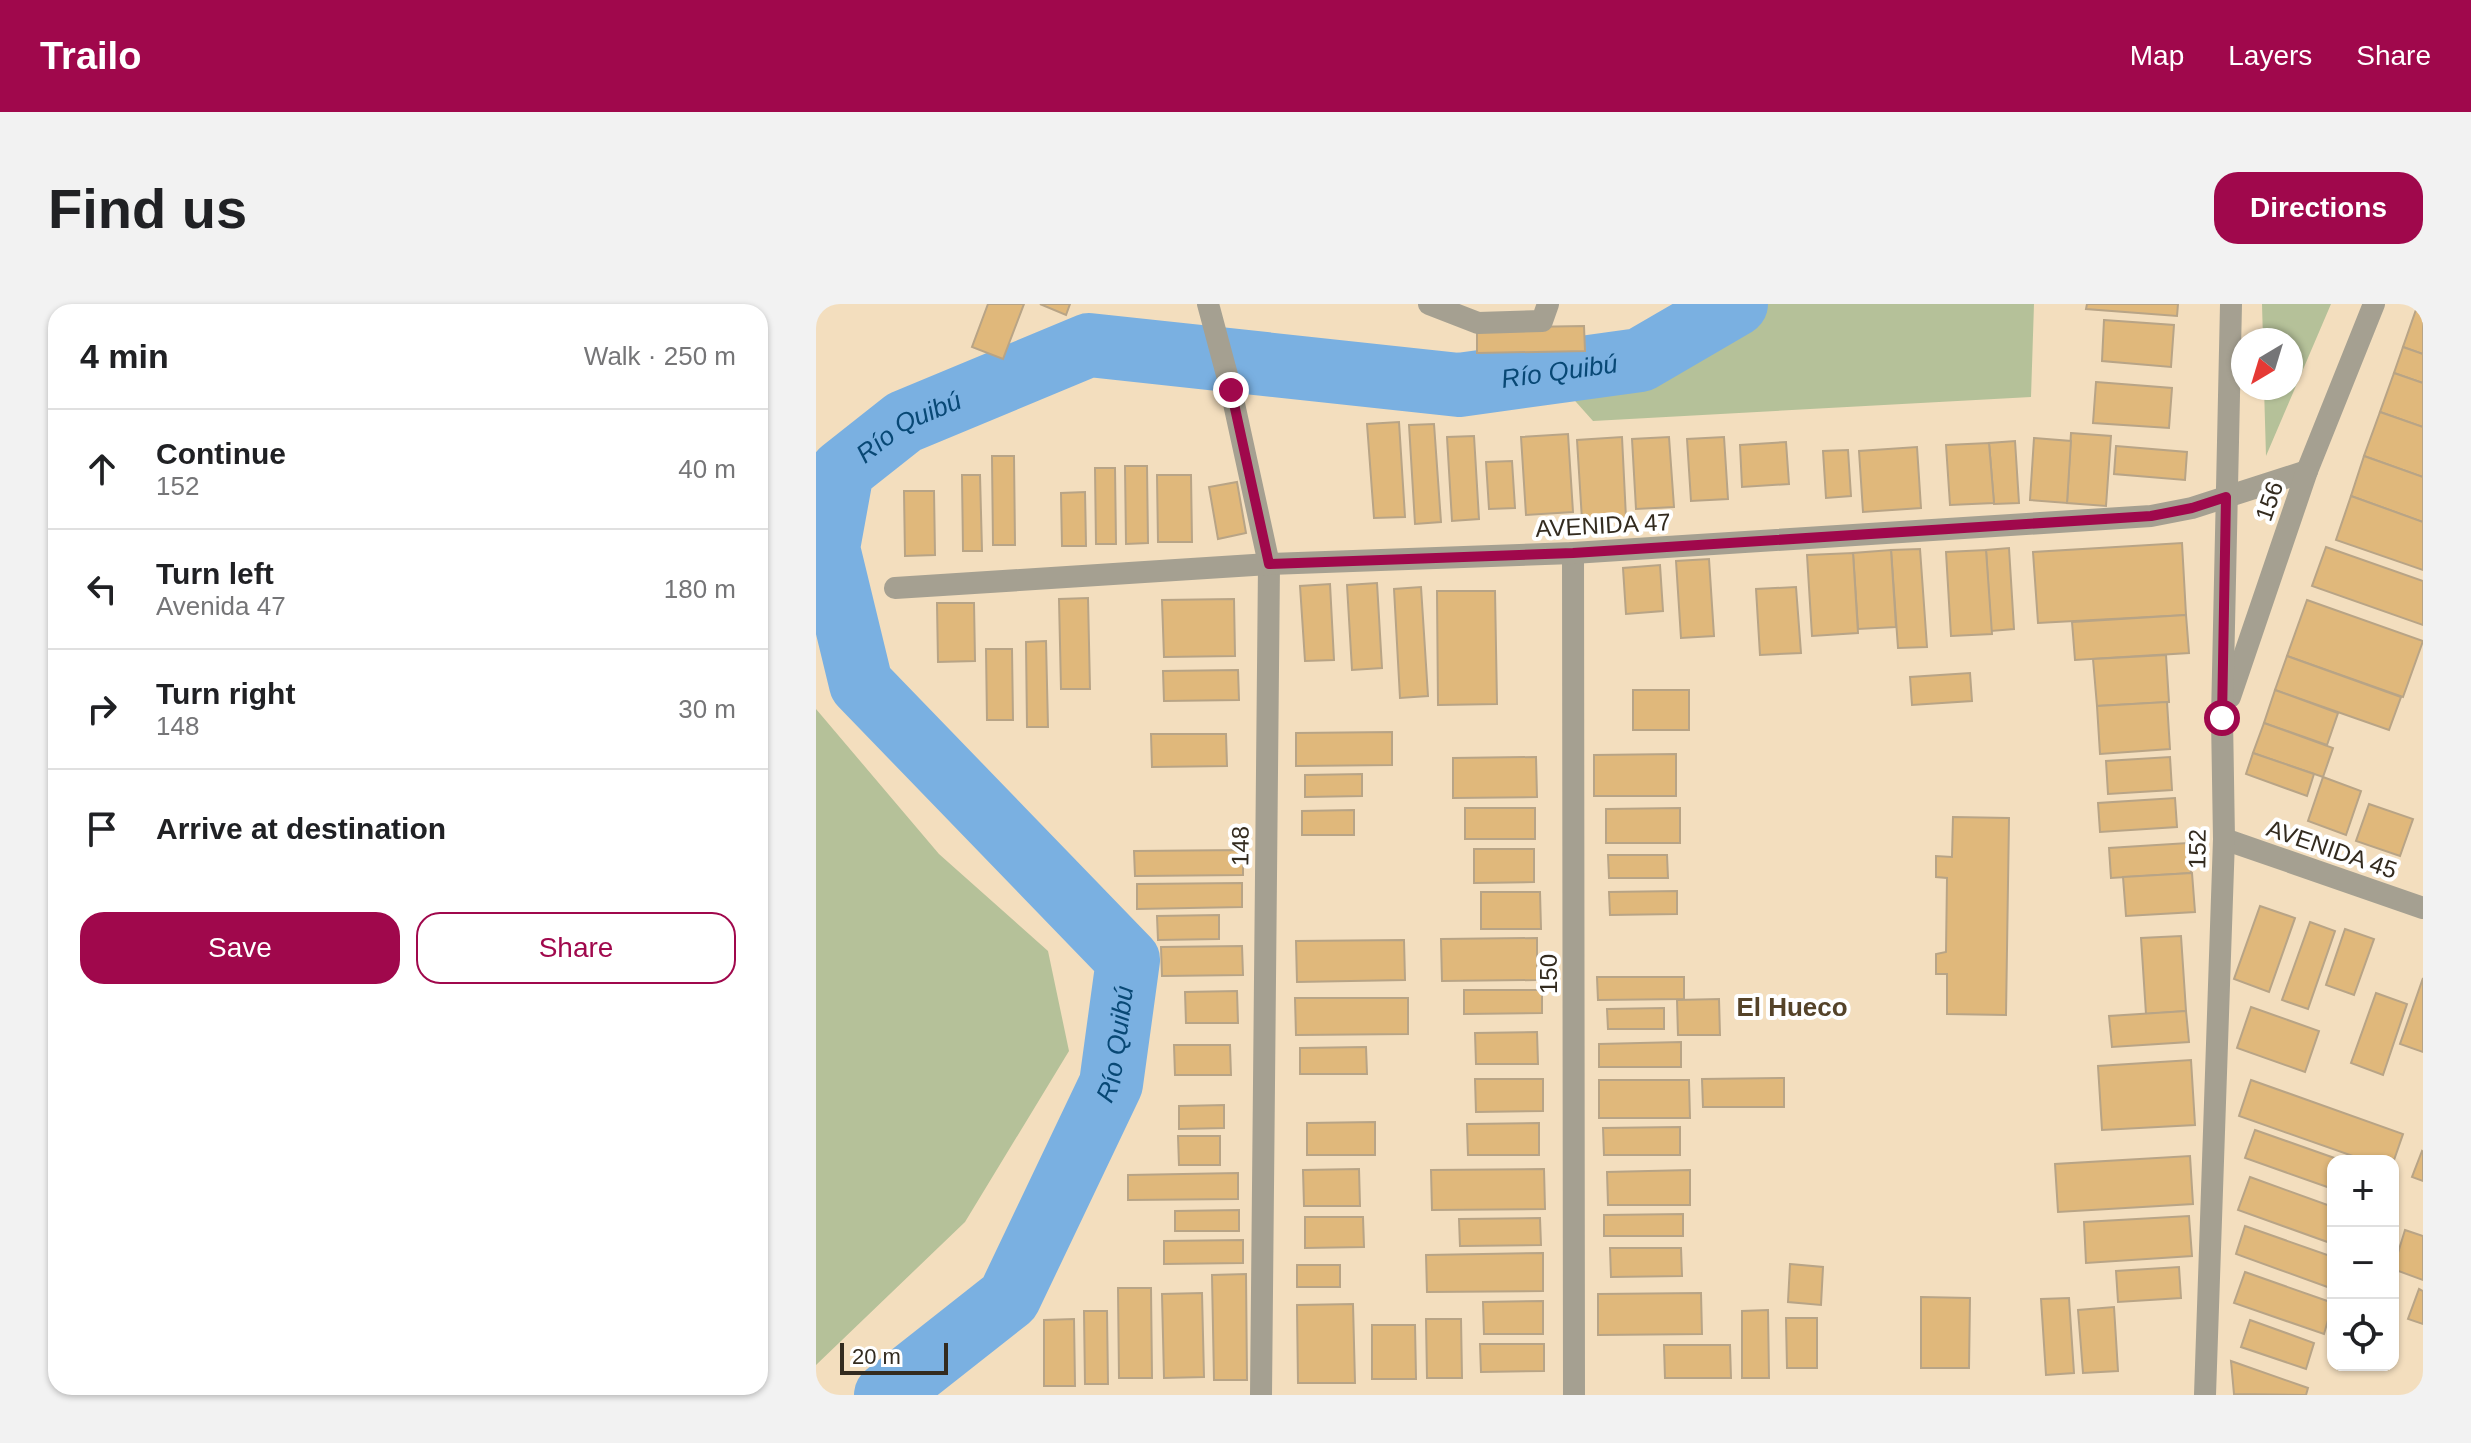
<!DOCTYPE html>
<html lang="en">
<head>
<meta charset="utf-8">
<style>
  :root { --surface:#fff; --page:#f2f2f2; --text:#202124; --muted:#757577; --line:#e0e0e0; --accent:#a0084c }
  body { margin:0; font-family:Helvetica,sans-serif; background:var(--page); color:var(--text) }
  .controls { position:absolute; right:24px; bottom:24px; display:grid; overflow:hidden; border-radius:16px; box-shadow:0 2px 6px #0004 }
  .controls button { width:72px; height:72px; display:grid; place-items:center; padding:0; border:0; border-bottom:2px solid var(--line); background:var(--surface); color:var(--text); font:40px sans-serif }
  .compass { position:absolute; left:1415px; top:24px; width:72px; height:72px; border-radius:50%; background:var(--surface); box-shadow:0 2px 6px #0004; rotate:218deg }
  .scale { position:absolute; left:24px; bottom:20px; width:108px; box-sizing:border-box; padding-left:8px; border:4px solid #332b1f; border-top:0; font-size:22px; line-height:28px; white-space:nowrap; color:#332b1f; -webkit-text-stroke:6px #fff; paint-order:stroke }
  .stop { position:absolute; width:24px; height:24px; margin:-18px; border:6px solid #a0084c; border-radius:50%; background:#fff }
  .stop.end { background:#a0084c; border-color:#fff; box-shadow:0 2px 8px #0008 }
  .list { margin:0; padding:0; list-style:none }
  h2 { display:flex; justify-content:space-between; align-items:center; height:104px; margin:0; padding:0 32px; font-size:34px }
  h2 small { font-size:26px; font-weight:400; color:var(--muted) }
  .list li { display:grid; grid-template-columns:52px 1fr auto; gap:24px; align-items:center; box-sizing:border-box; height:120px; padding:0 32px; border-top:2px solid var(--line) }
  .list b { display:block; font-size:30px; white-space:nowrap }
  .list p { margin:0; font-size:26px; white-space:nowrap; color:var(--muted) }
  .list em { font-size:26px; font-style:normal; color:var(--muted) }
  .actions { display:flex; gap:16px; padding:24px 32px }
  .actions a { flex:1; padding:18px 0; border:2px solid var(--accent); border-radius:24px; text-align:center; font-size:28px; color:var(--accent) }
  .actions .main { background:var(--accent); color:#fff }
  .icon { flex:none; width:44px; height:44px; fill:none; stroke:currentColor; stroke-width:2; stroke-linecap:round; stroke-linejoin:round }
  .map { position:relative; flex:none; width:1607px; height:1091px; overflow:hidden; border-radius:24px }
  header { display:flex; align-items:center; gap:48px; box-sizing:border-box; height:112px; padding:0 40px; background:var(--accent); color:#fff }
  header strong { font-size:38px }
  nav { display:flex; gap:44px; margin-inline-start:auto; font-size:28px }
  .intro { display:flex; align-items:center; justify-content:space-between; box-sizing:border-box; height:192px; padding:0 48px }
  h1 { margin:0; font-size:56px }
  .button { padding:20px 36px; border-radius:24px; background:var(--accent); color:#fff; font-size:28px; font-weight:700 }
  main { display:flex; gap:48px; padding:0 48px }
  aside { flex:1; background:var(--surface); border-radius:24px; box-shadow:0 2px 6px #0004 }
  .map>svg:first-child { display:block }
</style>
</head>
<body>
<header>
<strong>Trailo</strong>
<nav><a>Map</a><a>Layers</a><a>Share</a></nav>
</header>
<div class="intro"><h1>Find us</h1><a class="button">Directions</a></div>
<main>
<aside>
<h2>4 min<small>Walk · 250 m</small></h2>
<ul class="list">
<li><svg class="icon" aria-label="ahead" viewBox="0 0 24 24"><path d="M12 20V5M6 11l6-6 6 6"/></svg><div><b>Continue</b><p>152</p></div><em>40 m</em></li>
<li><svg class="icon" aria-label="left" viewBox="0 0 24 24"><path d="M17 20v-9H6M10 6l-5 5 5 5"/></svg><div><b>Turn left</b><p>Avenida 47</p></div><em>180 m</em></li>
<li><svg class="icon" aria-label="right" viewBox="0 0 24 24"><path d="M7 20v-9h11M14 6l5 5-5 5"/></svg><div><b>Turn right</b><p>148</p></div><em>30 m</em></li>
<li><svg class="icon" aria-label="arrive" viewBox="0 0 24 24"><path d="M6 21V4h12l-3 4 3 4H6"/></svg><div><b>Arrive at destination</b></div></li>
</ul>
<div class="actions"><a class="main">Save</a><a>Share</a></div>
</aside>
<div class="map">
<svg width="1607" height="1091" viewBox="0 0 1607 1091">
  <rect width="100%" height="100%" fill="#f3debe"/>
  <g fill="#b5c199">
    <path d="M 867,0 L 1218,0 L 1215,93 L 777,117 L 719,52 L 770,48 Z"/>
    <path d="M 1446,0 L 1515,0 L 1450,152 L 1448,84 L 1475,84 L 1475,36 L 1447,36 Z"/>
    <path d="M 0,405 L 123,550 L 232,647 L 253,747 L 149,918 L 0,1061 Z"/>
  </g>
  <g fill="none" stroke-linecap="round" stroke-linejoin="round">
    <path stroke="#7ab0e1" stroke-width="64" id="s1" d="M 70,1091 L 193,994 L 295,780 L 312,656 L 45,380 L 12,244 L 26,167 L 88,118 L 273,41 L 643,81 L 824,56 L 920,0"/>
  </g>
  <g fill="#e0b87b" stroke="#b8a486" stroke-width="2">
    <path d="M 172,0 L 208,0 L 187,55 L 156,43 Z"/>
    <path d="M 224,0 L 254,0 L 250,11 Z"/>
    <path d="M 1271,0 L 1362,0 L 1361,12 L 1270,5 Z"/>
    <path d="M 1602,0 L 1607,0 L 1607,50 L 1587,43 Z"/>
    <path d="M 1288,16 L 1358,21 L 1355,63 L 1286,57 Z"/>
    <path d="M 768,22 L 769,47 L 661,49 L 661,24 Z"/>
    <path d="M 1587,43 L 1607,50 L 1607,79 L 1578,69 Z"/>
    <path d="M 1578,69 L 1607,79 L 1607,123 L 1564,108 Z"/>
    <path d="M 1280,78 L 1356,84 L 1353,124 L 1277,119 Z"/>
    <path d="M 1564,108 L 1607,123 L 1607,173 L 1548,152 Z"/>
    <path d="M 583,118 L 589,213 L 558,214 L 551,120 Z"/>
    <path d="M 618,120 L 625,218 L 599,220 L 593,121 Z"/>
    <path d="M 1255,129 L 1295,132 L 1290,202 L 1251,199 Z"/>
    <path d="M 752,130 L 757,208 L 710,211 L 705,133 Z"/>
    <path d="M 658,132 L 663,215 L 636,217 L 631,133 Z"/>
    <path d="M 806,133 L 810,214 L 766,216 L 761,136 Z"/>
    <path d="M 853,133 L 858,203 L 820,205 L 816,135 Z"/>
    <path d="M 908,133 L 912,195 L 875,197 L 871,135 Z"/>
    <path d="M 1218,134 L 1255,137 L 1251,199 L 1214,196 Z"/>
    <path d="M 1199,137 L 1203,199 L 1178,200 L 1173,139 Z"/>
    <path d="M 970,138 L 973,180 L 926,183 L 924,141 Z"/>
    <path d="M 1173,139 L 1178,199 L 1134,201 L 1130,141 Z"/>
    <path d="M 1300,142 L 1371,148 L 1369,176 L 1298,170 Z"/>
    <path d="M 1101,143 L 1105,204 L 1047,208 L 1043,147 Z"/>
    <path d="M 1032,146 L 1035,192 L 1010,194 L 1007,147 Z"/>
    <path d="M 176,152 L 198,152 L 199,241 L 177,241 Z"/>
    <path d="M 1548,152 L 1607,173 L 1607,218 L 1535,192 Z"/>
    <path d="M 696,157 L 699,204 L 673,205 L 670,158 Z"/>
    <path d="M 309,162 L 331,162 L 332,239 L 310,240 Z"/>
    <path d="M 279,164 L 299,164 L 300,240 L 280,240 Z"/>
    <path d="M 146,171 L 164,171 L 166,247 L 147,247 Z"/>
    <path d="M 341,171 L 375,171 L 376,238 L 342,238 Z"/>
    <path d="M 421,178 L 430,229 L 402,235 L 393,183 Z"/>
    <path d="M 88,187 L 118,187 L 119,251 L 89,252 Z"/>
    <path d="M 269,188 L 270,242 L 246,242 L 245,189 Z"/>
    <path d="M 1535,192 L 1607,218 L 1607,266 L 1520,236 Z"/>
    <path d="M 1366,239 L 1370,311 L 1222,319 L 1217,248 Z"/>
    <path d="M 1510,243 L 1607,277 L 1607,321 L 1496,282 Z"/>
    <path d="M 1193,244 L 1198,325 L 1175,327 L 1170,246 Z"/>
    <path d="M 1104,245 L 1111,343 L 1082,344 L 1075,246 Z"/>
    <path d="M 1075,246 L 1080,323 L 1042,325 L 1037,249 Z"/>
    <path d="M 1170,246 L 1176,330 L 1135,332 L 1130,248 Z"/>
    <path d="M 1037,249 L 1042,329 L 996,332 L 991,251 Z"/>
    <path d="M 893,255 L 898,332 L 865,334 L 860,257 Z"/>
    <path d="M 844,261 L 847,307 L 810,310 L 807,264 Z"/>
    <path d="M 561,279 L 566,364 L 536,366 L 531,281 Z"/>
    <path d="M 514,280 L 518,356 L 489,357 L 484,282 Z"/>
    <path d="M 605,283 L 612,392 L 584,394 L 578,285 Z"/>
    <path d="M 980,283 L 985,349 L 944,351 L 940,285 Z"/>
    <path d="M 621,287 L 679,287 L 681,400 L 622,401 Z"/>
    <path d="M 272,294 L 274,385 L 245,385 L 243,295 Z"/>
    <path d="M 418,295 L 419,352 L 348,353 L 346,296 Z"/>
    <path d="M 1491,296 L 1607,337 L 1587,393 L 1471,352 Z"/>
    <path d="M 121,299 L 158,299 L 159,357 L 122,358 Z"/>
    <path d="M 1370,311 L 1373,349 L 1259,356 L 1256,318 Z"/>
    <path d="M 230,337 L 232,423 L 211,423 L 210,338 Z"/>
    <path d="M 170,345 L 196,345 L 197,416 L 171,416 Z"/>
    <path d="M 1350,351 L 1353,398 L 1281,402 L 1277,355 Z"/>
    <path d="M 1471,352 L 1585,393 L 1573,426 L 1459,386 Z"/>
    <path d="M 422,366 L 423,396 L 348,397 L 347,367 Z"/>
    <path d="M 1154,369 L 1156,397 L 1096,401 L 1094,373 Z"/>
    <rect x="817" y="386" width="56" height="40"/>
    <path d="M 1459,386 L 1522,409 L 1511,441 L 1448,419 Z"/>
    <path d="M 1351,398 L 1354,445 L 1284,450 L 1281,402 Z"/>
    <path d="M 1448,419 L 1517,444 L 1507,473 L 1437,449 Z"/>
    <path d="M 576,428 L 576,461 L 480,462 L 480,429 Z"/>
    <path d="M 335,430 L 410,430 L 411,462 L 336,463 Z"/>
    <path d="M 1437,449 L 1498,470 L 1491,492 L 1430,470 Z"/>
    <path d="M 860,450 L 860,492 L 778,492 L 778,451 Z"/>
    <path d="M 720,453 L 721,493 L 637,494 L 637,454 Z"/>
    <path d="M 1354,453 L 1356,486 L 1292,490 L 1290,457 Z"/>
    <path d="M 546,470 L 546,492 L 489,493 L 489,471 Z"/>
    <path d="M 1507,473 L 1545,487 L 1530,531 L 1492,517 Z"/>
    <path d="M 1359,494 L 1361,523 L 1284,528 L 1282,499 Z"/>
    <path d="M 1553,500 L 1597,515 L 1584,552 L 1540,537 Z"/>
    <rect x="649" y="504" width="70" height="31"/>
    <path d="M 864,504 L 864,539 L 790,539 L 790,505 Z"/>
    <path d="M 538,506 L 538,531 L 486,531 L 486,507 Z"/>
    <path d="M 1137,513 L 1193,514 L 1190,711 L 1131,710 L 1131,670 L 1120,670 L 1120,650 L 1130,648 L 1131,574 L 1120,573 L 1120,552 L 1136,553 Z"/>
    <path d="M 1372,539 L 1375,569 L 1295,574 L 1293,544 Z"/>
    <path d="M 658,545 L 718,545 L 718,578 L 658,579 Z"/>
    <path d="M 427,546 L 427,571 L 319,572 L 318,547 Z"/>
    <path d="M 792,551 L 851,551 L 852,574 L 793,574 Z"/>
    <path d="M 1376,569 L 1379,608 L 1310,612 L 1307,573 Z"/>
    <path d="M 426,579 L 426,603 L 321,605 L 321,580 Z"/>
    <path d="M 861,587 L 861,610 L 794,611 L 793,588 Z"/>
    <path d="M 665,588 L 724,588 L 725,625 L 665,625 Z"/>
    <path d="M 1444,602 L 1479,614 L 1453,688 L 1418,675 Z"/>
    <path d="M 403,611 L 403,635 L 342,636 L 341,612 Z"/>
    <path d="M 1494,618 L 1519,627 L 1492,705 L 1466,696 Z"/>
    <path d="M 1529,625 L 1558,635 L 1538,691 L 1510,681 Z"/>
    <path d="M 1365,632 L 1370,707 L 1330,710 L 1325,634 Z"/>
    <path d="M 721,634 L 721,676 L 626,677 L 625,635 Z"/>
    <path d="M 588,636 L 589,676 L 481,678 L 480,637 Z"/>
    <path d="M 426,642 L 427,671 L 346,672 L 345,643 Z"/>
    <path d="M 781,673 L 868,673 L 868,695 L 782,696 Z"/>
    <path d="M 1607,674 L 1607,748 L 1584,740 Z"/>
    <path d="M 648,686 L 726,686 L 726,709 L 648,710 Z"/>
    <path d="M 421,687 L 422,719 L 370,719 L 369,688 Z"/>
    <path d="M 1560,689 L 1591,700 L 1567,771 L 1535,759 Z"/>
    <path d="M 479,694 L 592,694 L 592,730 L 480,731 Z"/>
    <path d="M 903,695 L 904,731 L 862,731 L 861,696 Z"/>
    <path d="M 1435,703 L 1503,727 L 1489,768 L 1421,744 Z"/>
    <path d="M 848,704 L 848,725 L 792,725 L 791,705 Z"/>
    <path d="M 1370,707 L 1373,738 L 1296,743 L 1293,712 Z"/>
    <path d="M 721,728 L 722,760 L 660,760 L 659,729 Z"/>
    <path d="M 865,738 L 865,763 L 783,763 L 783,740 Z"/>
    <path d="M 358,741 L 414,741 L 415,771 L 359,771 Z"/>
    <path d="M 550,743 L 551,770 L 484,770 L 484,744 Z"/>
    <path d="M 1375,756 L 1379,821 L 1286,826 L 1282,762 Z"/>
    <path d="M 968,774 L 968,803 L 887,803 L 886,775 Z"/>
    <path d="M 659,775 L 727,775 L 727,807 L 660,808 Z"/>
    <path d="M 783,776 L 873,776 L 874,814 L 783,814 Z"/>
    <path d="M 1435,776 L 1587,830 L 1577,859 L 1551,857 L 1423,812 Z"/>
    <path d="M 408,801 L 408,824 L 363,825 L 363,802 Z"/>
    <path d="M 559,818 L 559,851 L 491,851 L 491,819 Z"/>
    <path d="M 723,819 L 723,851 L 652,851 L 651,820 Z"/>
    <path d="M 864,823 L 864,851 L 788,851 L 787,824 Z"/>
    <path d="M 1439,826 L 1527,857 L 1517,857 L 1517,885 L 1429,854 Z"/>
    <path d="M 362,832 L 404,832 L 404,861 L 363,861 Z"/>
    <path d="M 1606,847 L 1607,848 L 1607,877 L 1596,873 Z"/>
    <path d="M 1374,852 L 1377,900 L 1242,908 L 1239,860 Z"/>
    <path d="M 543,865 L 544,902 L 488,902 L 487,866 Z"/>
    <path d="M 728,865 L 729,905 L 616,906 L 615,866 Z"/>
    <path d="M 874,866 L 874,901 L 792,901 L 791,868 Z"/>
    <path d="M 422,869 L 422,895 L 312,896 L 312,871 Z"/>
    <path d="M 1434,873 L 1517,903 L 1517,940 L 1422,906 Z"/>
    <path d="M 423,906 L 423,927 L 359,927 L 359,907 Z"/>
    <path d="M 867,910 L 867,932 L 788,932 L 788,911 Z"/>
    <path d="M 1373,912 L 1376,952 L 1270,959 L 1268,918 Z"/>
    <path d="M 489,913 L 547,913 L 548,943 L 489,944 Z"/>
    <path d="M 724,914 L 725,941 L 644,942 L 643,915 Z"/>
    <path d="M 1429,922 L 1517,953 L 1517,985 L 1420,950 Z"/>
    <path d="M 1589,926 L 1607,932 L 1607,976 L 1577,965 Z"/>
    <path d="M 427,936 L 427,959 L 348,960 L 348,937 Z"/>
    <path d="M 794,944 L 865,944 L 866,972 L 795,973 Z"/>
    <path d="M 727,949 L 727,987 L 611,988 L 610,951 Z"/>
    <path d="M 974,960 L 1007,963 L 1005,1001 L 972,998 Z"/>
    <rect x="481" y="961" width="43" height="22"/>
    <path d="M 1363,963 L 1365,994 L 1302,998 L 1300,967 Z"/>
    <path d="M 1429,968 L 1517,999 L 1508,1030 L 1418,999 Z"/>
    <path d="M 430,970 L 431,1076 L 398,1076 L 396,971 Z"/>
    <path d="M 302,984 L 335,984 L 336,1074 L 303,1074 Z"/>
    <path d="M 1603,985 L 1607,987 L 1607,1020 L 1592,1015 Z"/>
    <path d="M 386,989 L 388,1073 L 348,1074 L 346,990 Z"/>
    <path d="M 885,989 L 886,1030 L 782,1031 L 782,990 Z"/>
    <path d="M 1105,993 L 1154,994 L 1153,1064 L 1105,1064 Z"/>
    <path d="M 1253,994 L 1258,1069 L 1230,1071 L 1225,995 Z"/>
    <path d="M 727,997 L 727,1030 L 668,1030 L 667,998 Z"/>
    <path d="M 537,1000 L 539,1079 L 482,1079 L 481,1001 Z"/>
    <path d="M 1298,1003 L 1302,1067 L 1267,1069 L 1262,1006 Z"/>
    <path d="M 952,1006 L 953,1074 L 926,1074 L 926,1007 Z"/>
    <path d="M 268,1007 L 291,1007 L 292,1080 L 269,1080 Z"/>
    <path d="M 970,1014 L 1001,1014 L 1001,1064 L 971,1064 Z"/>
    <path d="M 258,1015 L 259,1082 L 228,1082 L 228,1016 Z"/>
    <path d="M 610,1015 L 645,1015 L 646,1074 L 611,1074 Z"/>
    <path d="M 1434,1016 L 1498,1039 L 1490,1065 L 1425,1043 Z"/>
    <path d="M 556,1021 L 599,1021 L 600,1075 L 556,1075 Z"/>
    <path d="M 664,1040 L 728,1040 L 728,1067 L 665,1068 Z"/>
    <path d="M 848,1041 L 914,1041 L 915,1074 L 849,1074 Z"/>
    <path d="M 1415,1057 L 1492,1084 L 1490,1091 L 1418,1090 Z"/>
  </g>
  <g fill="none" stroke-linecap="round" stroke-linejoin="round">
    <g stroke="#a5a091" stroke-width="22">
      <path d="M 392,0 L 415,86 L 453,260 L 445,1091"/>
      <path d="M 613,0 L 662,19 L 726,17 L 732,0"/>
      <path d="M 757,249 L 758,1091"/>
      <path d="M 79,284 L 453,260 L 757,249 L 1335,212 L 1376,204 L 1491,167"/>
      <path d="M 1414,393 L 1491,167 L 1558,0"/>
      <path d="M 1408,535 L 1607,604"/>
      <path d="M 1389,1091 L 1408,535 L 1406,414 L 1415,0"/>
    </g>
  </g>
  <g fill="none" stroke-linecap="round" stroke-linejoin="round">
    <path stroke="#a0084c" stroke-width="10" d="M 415,86 L 453,260 L 757,249 L 1335,212 L 1376,204 L 1410,193 L 1406,414"/>
  </g>
  <g text-anchor="middle" dominant-baseline="central" stroke-width="8" stroke-linejoin="round" paint-order="stroke">
    <g font-size="24" fill="#332b1f" stroke="#fff">
      <text transform="translate(1453 197) rotate(-71)">156</text>
      <text transform="translate(787 221) rotate(-3)">AVENIDA 47</text>
      <text transform="translate(424 542) rotate(-89)">148</text>
      <text transform="translate(1381 545) rotate(-89)">152</text>
      <text transform="translate(1516 545) rotate(19)">AVENIDA 45</text>
      <text transform="translate(732 670) rotate(-90)">150</text>
    </g>
    <g font-size="26" font-style="italic" fill="#084875" stroke="#fff">
      <text stroke="none"><textPath href="#s1" startOffset="1874">Río Quibú</textPath></text>
      <text stroke="none"><textPath href="#s1" startOffset="1202">Río Quibú</textPath></text>
      <text stroke="none"><textPath href="#s1" startOffset="434">Río Quibú</textPath></text>
    </g>
    <g font-size="26" font-weight="bold" fill="#554329" stroke="#fff">
      <text x="976" y="703">El Hueco</text>
    </g>
  </g>
</svg>
<div class="controls">
<button>+</button>
<button>−</button>
<button><svg class="icon" aria-label="locate" viewBox="0 0 24 24"><circle cx="12" cy="12" r="6"/><path d="M12 2v4M12 18v4M2 12h4M18 12h4"/></svg></button>
</div>
<svg class="compass" viewBox="-18 -18 36 36"><path d="M0-13l5 13h-10z" fill="#e53935"/><path d="M0 13l5-13h-10z" fill="#757577"/></svg>
<div class="scale">20 m</div>
<div class="stop" style="left:1406px;top:414px"></div>
<div class="stop end" style="left:415px;top:86px"></div>
</div>
</main>
</body>
</html>
